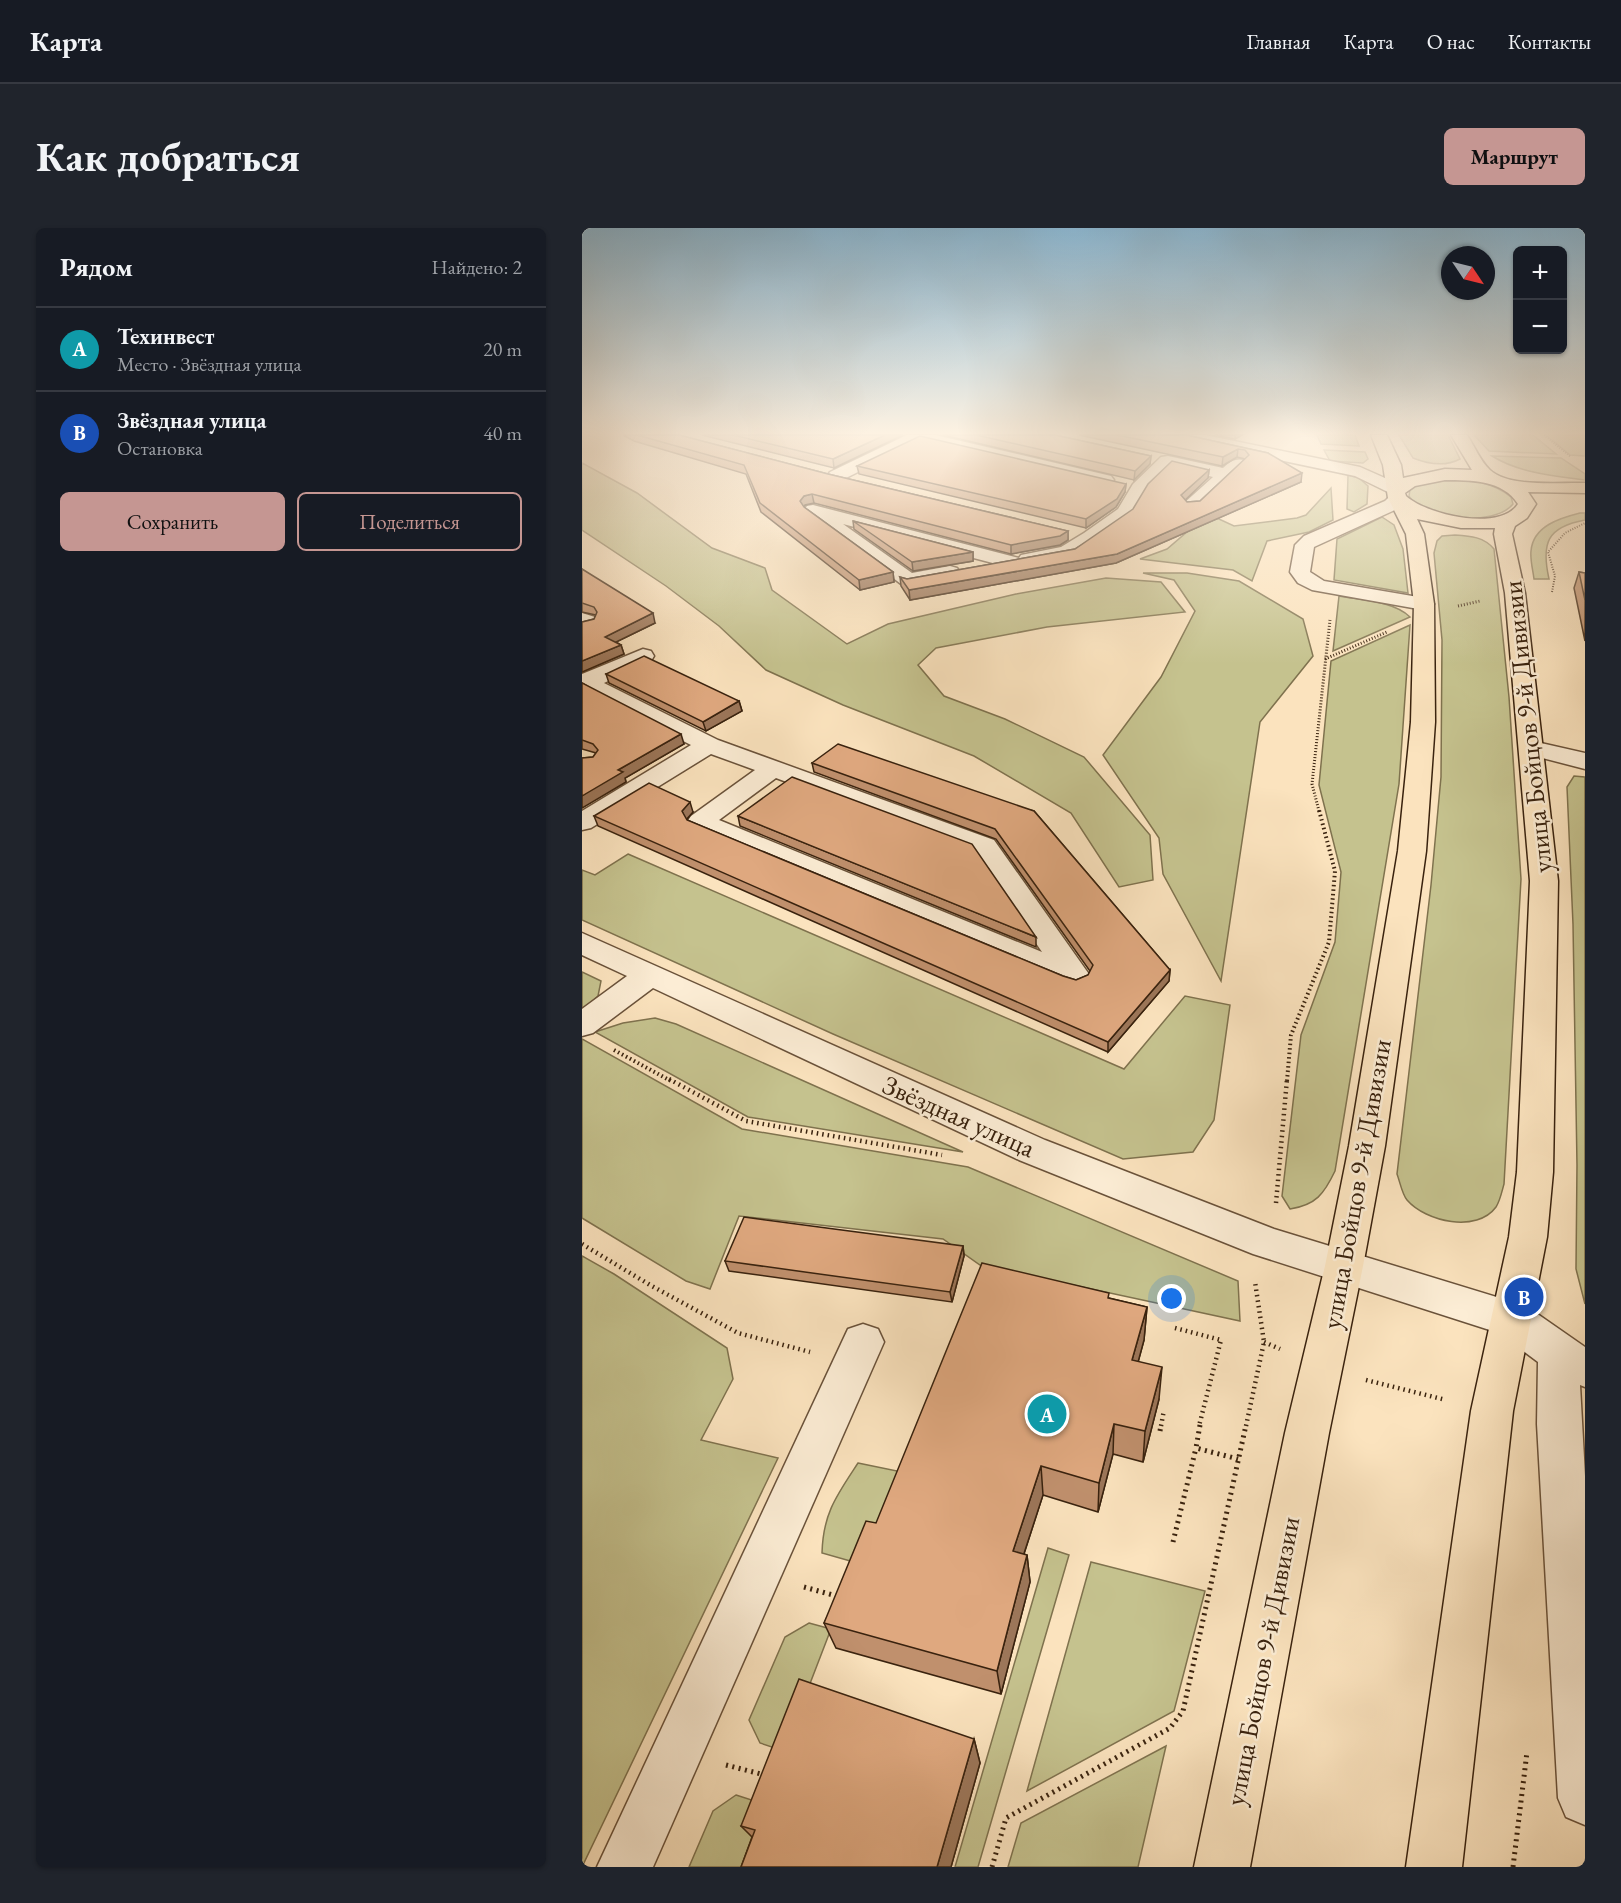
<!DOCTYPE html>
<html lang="ru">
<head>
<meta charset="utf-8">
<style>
  :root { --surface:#171b24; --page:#20242c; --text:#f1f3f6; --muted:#9ea1a6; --line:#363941; --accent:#c59692 }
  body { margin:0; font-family:"EB Garamond",serif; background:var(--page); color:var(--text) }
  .controls { position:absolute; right:18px; top:18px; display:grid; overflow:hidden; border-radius:9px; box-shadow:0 2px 4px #0004 }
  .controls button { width:54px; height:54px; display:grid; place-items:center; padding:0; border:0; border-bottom:2px solid var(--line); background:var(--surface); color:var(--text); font:30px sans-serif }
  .compass { position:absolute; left:859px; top:18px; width:54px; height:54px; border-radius:50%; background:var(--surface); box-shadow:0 2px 4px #0004; rotate:125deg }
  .you { position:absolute; left:590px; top:1071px; width:21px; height:21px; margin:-15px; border:4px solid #fff; border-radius:50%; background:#1a73e8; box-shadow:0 0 0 9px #1a73e833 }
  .badge { display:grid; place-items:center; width:39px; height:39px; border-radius:50%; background:var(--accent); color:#fff; font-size:20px; font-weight:700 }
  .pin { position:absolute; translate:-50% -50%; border:3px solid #fff; box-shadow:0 2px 6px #0006 }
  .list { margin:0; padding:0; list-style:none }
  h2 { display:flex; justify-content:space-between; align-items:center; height:78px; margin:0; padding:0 24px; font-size:26px }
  h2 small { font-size:20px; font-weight:400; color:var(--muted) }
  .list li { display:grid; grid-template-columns:39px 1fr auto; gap:18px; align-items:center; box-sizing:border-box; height:84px; padding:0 24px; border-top:2px solid var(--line) }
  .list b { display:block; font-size:22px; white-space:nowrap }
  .list p { margin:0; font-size:20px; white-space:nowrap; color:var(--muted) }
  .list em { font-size:20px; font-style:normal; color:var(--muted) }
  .actions { display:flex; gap:12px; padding:18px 24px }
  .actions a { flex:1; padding:14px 0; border:2px solid var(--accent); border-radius:9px; text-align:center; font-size:21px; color:var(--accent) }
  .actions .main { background:var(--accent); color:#111 }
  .map { position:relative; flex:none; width:1003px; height:1639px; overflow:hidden; border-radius:9px }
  header { display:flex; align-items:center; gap:36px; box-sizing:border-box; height:84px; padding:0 30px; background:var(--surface); border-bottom:2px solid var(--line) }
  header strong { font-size:28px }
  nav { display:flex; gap:33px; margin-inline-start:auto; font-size:21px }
  .intro { display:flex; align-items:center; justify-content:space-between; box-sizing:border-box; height:144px; padding:0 36px }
  h1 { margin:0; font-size:42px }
  .button { padding:15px 27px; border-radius:9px; background:var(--accent); color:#111; font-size:21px; font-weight:700 }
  main { display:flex; gap:36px; padding:0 36px }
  aside { flex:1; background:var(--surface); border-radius:9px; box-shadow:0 2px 4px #0004 }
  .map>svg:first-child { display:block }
</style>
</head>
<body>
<header>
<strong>Карта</strong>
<nav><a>Главная</a><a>Карта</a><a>О нас</a><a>Контакты</a></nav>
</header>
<div class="intro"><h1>Как добраться</h1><a class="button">Маршрут</a></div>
<main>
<aside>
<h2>Рядом<small>Найдено: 2</small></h2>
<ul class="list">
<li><span class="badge" style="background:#0f9aa8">A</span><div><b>Техинвест</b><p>Место · Звёздная улица</p></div><em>20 m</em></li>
<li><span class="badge" style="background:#1a4fb4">B</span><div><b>Звёздная улица</b><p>Остановка</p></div><em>40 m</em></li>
</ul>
<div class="actions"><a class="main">Сохранить</a><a>Поделиться</a></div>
</aside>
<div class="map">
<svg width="1003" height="1639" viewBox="0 0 1003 1639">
  <rect width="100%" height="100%" fill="#fbe3be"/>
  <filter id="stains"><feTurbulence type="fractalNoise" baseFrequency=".00333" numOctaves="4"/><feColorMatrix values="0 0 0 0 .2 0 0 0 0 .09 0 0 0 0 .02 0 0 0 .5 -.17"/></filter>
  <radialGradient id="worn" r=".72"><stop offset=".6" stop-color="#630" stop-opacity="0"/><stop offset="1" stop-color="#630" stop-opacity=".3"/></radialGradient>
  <g fill="#c5c28e" stroke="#7f724e" stroke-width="1.5">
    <path d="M 735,207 L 773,207 L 777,218 L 739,216 Z"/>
    <path d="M 817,207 L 866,207 L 878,231 C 863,239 846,236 831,230 Z"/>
    <path d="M 892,207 L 951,207 L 974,226 L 907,223 Z"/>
    <path d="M 964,207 L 1003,207 L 1003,228 L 988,227 Z"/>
    <path d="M 742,222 L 783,224 L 786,231 L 781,235 L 748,233 Z"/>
    <path d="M 910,228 L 979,230 L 1003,246 L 1003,252 C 973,248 937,245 910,228 Z"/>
    <path d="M 0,235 L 55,265 L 130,320 L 183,340 L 190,362 L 265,416 L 306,396 L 434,366 L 524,350 L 579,354 L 603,384 L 465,399 L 354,420 L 336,437 L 362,468 L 423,491 L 502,529 L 568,607 L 571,652 L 537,659 L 489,585 L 392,528 L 261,477 L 184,442 L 137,398 L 84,358 L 0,302 Z"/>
    <path d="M 766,247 L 777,250 L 786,258 L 785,276 L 772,284 L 765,281 Z"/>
    <path d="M 866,251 C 889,252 911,254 929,269 L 931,276 C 913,299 841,293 827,268 L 828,261 L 836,256 Z"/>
    <path d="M 749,260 L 751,292 L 727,304 L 685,313 L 670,353 L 651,342 L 558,331 L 585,321 L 626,286 L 652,298 L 715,290 L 724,287 Z"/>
    <path d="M 998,285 L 1003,285 L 1003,292 C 965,299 959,315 967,351 L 952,351 C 951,342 948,332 949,323 C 951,298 978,290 998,285 Z"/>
    <path d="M 800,289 L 812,297 L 821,321 L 826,365 L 752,352 L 755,311 Z"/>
    <path d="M 873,307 C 889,308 902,309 912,321 L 927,469 L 939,651 L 922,956 C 920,963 918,973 914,979 C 895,1005 844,994 825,972 C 820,966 818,954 815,946 L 849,657 L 859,549 L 860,412 L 852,325 L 855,313 L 860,308 Z"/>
    <path d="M 561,345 L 605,345 L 657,353 L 721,391 L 731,428 L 678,494 L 639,753 L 581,646 L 577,610 L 521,527 L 579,449 L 613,383 L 592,352 Z"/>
    <path d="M 757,368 C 778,372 812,373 828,389 L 751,423 Z"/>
    <path d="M 828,397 L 817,556 L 753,943 C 742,966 734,977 708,981 L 700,968 L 719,807 L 753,714 L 759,644 L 737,557 L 749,433 Z"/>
    <path d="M 992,548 L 1003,549 L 1003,1076 L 994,1041 L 995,937 L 991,696 L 985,559 Z"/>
    <path d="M 46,626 L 542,841 L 603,768 L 648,777 L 632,892 L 611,924 L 541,931 L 251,806 L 0,692 L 0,642 L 13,647 Z"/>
    <path d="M 0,744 L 19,753 L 16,768 L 0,783 Z"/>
    <path d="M 73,790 L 94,796 L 381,924 L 166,889 L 13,804 L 41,795 Z"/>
    <path d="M 0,811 L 160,901 L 386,939 L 656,1053 L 658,1093 L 398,1037 L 361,1011 L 157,988 L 128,1061 L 104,1053 L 0,990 Z"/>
    <path d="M 0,1028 L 32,1046 L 145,1120 L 151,1151 L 119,1212 L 196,1230 L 0,1639 Z"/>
    <path d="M 276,1235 L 320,1244 L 286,1338 L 240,1325 C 241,1285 255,1267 276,1235 Z"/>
    <path d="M 466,1320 L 487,1327 L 396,1639 L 373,1639 Z"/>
    <path d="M 509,1334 L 623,1363 L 592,1483 L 445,1563 Z"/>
    <path d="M 227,1395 L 249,1401 L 202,1523 L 178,1515 L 167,1492 L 203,1409 Z"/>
    <path d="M 584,1518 L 556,1639 L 426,1639 L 439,1595 Z"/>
    <path d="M 154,1567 L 191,1579 L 169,1639 L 107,1639 L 131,1583 Z"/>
  </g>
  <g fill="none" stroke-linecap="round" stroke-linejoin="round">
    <g stroke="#6a523a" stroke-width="3">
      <g id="minor">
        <path d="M 325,207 L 353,207 L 529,248 L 532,252 L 529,256 L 523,257 L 338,213 L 260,252 L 248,252 L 245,248 L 248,244 Z"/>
        <path d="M 594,207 L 623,207 L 778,239 L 821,258 L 824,262 L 820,266 L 824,270 L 815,281 L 732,319 L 728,344 L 742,353 L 842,370 L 849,372 L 852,376 L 849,380 L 842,382 L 730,362 L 716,355 L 708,344 L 713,317 L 722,308 L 803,273 L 810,266 L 773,248 L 602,212 Z"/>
        <path d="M 586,228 L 641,240 C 648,234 652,230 662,232 L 664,236 L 616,280 L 604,280 L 601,276 L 631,249 L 589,239 C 582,246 573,254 565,262 C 558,270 556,282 548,289 C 523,311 474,344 439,335 L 430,340 L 261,296 L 330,345 L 368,338 L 375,340 L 378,344 L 375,348 L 326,358 L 319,356 L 222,282 L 225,278 L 231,277 L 437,330 L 439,327 L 479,319 L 502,305 L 536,281 L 551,256 L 579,229 Z"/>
        <path d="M 0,385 L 13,389 L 16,394 L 13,399 L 0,402 Z"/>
        <path d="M 61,421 L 69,423 L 72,428 L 69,433 L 22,455 L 136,512 L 412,612 L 504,742 L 509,749 L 504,756 L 493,760 L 482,756 L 109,600 L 105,594 L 109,588 L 173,542 L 129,526 L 9,600 L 0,602 L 0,583 L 109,517 L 0,462 L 0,446 ZM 194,550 L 392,624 L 460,724 L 137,592 Z"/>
        <path d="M 950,513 L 1003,525 L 1003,541 L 941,525 L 938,520 L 941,515 Z"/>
        <path d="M 0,705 L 463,912 L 692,1001 L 944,1078 L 1003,1119 L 1003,1159 L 998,1157 L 1003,1248 L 1003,1597 L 984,1589 L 976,1570 L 955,1196 L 956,1134 L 917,1105 L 671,1026 L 437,932 L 71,760 L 11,805 L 0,808 L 0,781 L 45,748 L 0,727 Z"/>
        <path d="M 281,1096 L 296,1101 L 302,1114 L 71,1639 L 15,1639 L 266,1101 Z"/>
      </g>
    </g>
    <g stroke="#39220e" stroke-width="3">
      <path id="major" d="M 789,207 L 805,207 L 819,237 L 821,250 L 863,241 L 890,242 L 869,207 L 885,207 C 892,217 898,233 908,242 C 927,260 978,254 1003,255 L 1003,265 L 946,264 L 954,276 L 945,290 L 933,298 L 930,306 L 943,365 L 976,653 L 971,944 L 965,1009 L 931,1183 L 880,1639 L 824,1639 L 889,1183 L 927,1009 L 935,944 L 948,653 L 923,365 L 912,306 L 913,300 L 879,300 L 835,291 L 842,306 L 852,376 L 853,494 L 844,623 L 803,918 L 781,1038 L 747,1205 L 668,1639 L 612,1639 L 703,1205 L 743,1038 L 767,918 L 816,623 L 829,494 L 832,376 L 824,306 L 806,270 L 801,237 ZM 863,252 C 889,252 921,252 936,276 C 918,304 845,287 824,268 L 823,265 L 833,258 Z"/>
    </g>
    <g stroke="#39220e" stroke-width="2" stroke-dasharray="1 1.5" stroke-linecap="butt">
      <path d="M 962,207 L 989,229"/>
      <path d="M 970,364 L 973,348 L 966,324 L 983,305 L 1003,295"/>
    </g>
    <g stroke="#39220e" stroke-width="3" stroke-dasharray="1 2" stroke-linecap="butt">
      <path d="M 876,378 L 898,373"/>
      <path d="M 743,431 L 805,404"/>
      <path d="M 737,583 L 730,556 L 748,392"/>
    </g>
    <g stroke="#39220e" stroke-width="4" stroke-dasharray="1.5 3" stroke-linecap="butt">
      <path d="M 32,822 L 89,853"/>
      <path d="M 705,853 L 709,807 L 747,714 L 753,643 L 737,582"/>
    </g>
    <g stroke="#39220e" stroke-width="4.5" stroke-dasharray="1.5 4" stroke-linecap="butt">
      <path d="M 87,851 L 164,893 L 360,927"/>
      <path d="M 694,975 L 705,851"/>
      <path d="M 0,1016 L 68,1057 L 156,1105 L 228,1124"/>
      <path d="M 593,1100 L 639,1112 L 617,1198"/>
      <path d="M 682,1114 L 698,1121"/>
      <path d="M 784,1152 L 864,1172"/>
      <path d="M 579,1198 L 582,1182"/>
      <path d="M 664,1198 L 682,1114 L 673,1054"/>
    </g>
    <g stroke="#39220e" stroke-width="5" stroke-dasharray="2 4.5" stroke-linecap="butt">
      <path d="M 618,1197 L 614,1220 L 656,1231"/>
      <path d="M 578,1203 L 579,1197"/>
      <path d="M 591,1314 L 614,1220"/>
      <path d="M 222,1359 L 258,1369"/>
      <path d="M 144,1537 L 183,1547"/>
      <path d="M 410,1639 L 424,1590 L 588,1500 L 601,1483 L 664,1197"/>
      <path d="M 931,1639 L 945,1524"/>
    </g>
    <use href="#minor" fill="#fcedd5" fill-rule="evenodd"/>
    <use href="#major" fill="#fbe3be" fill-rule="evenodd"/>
  </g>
  <g fill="#c0906d" stroke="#39220e" stroke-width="1.5">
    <path d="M 41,207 L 97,207 L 246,246 L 486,303 L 486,312 L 478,317 L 429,326 L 232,275 L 223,277 L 222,279 L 311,344 L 312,354 L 278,362 L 179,284 L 164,246 L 52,213 Z"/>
    <path d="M 120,207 L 321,207 L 252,240 Z"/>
    <path d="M 361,207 L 473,207 L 569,228 L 568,236 L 552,252 Z"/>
    <path d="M 497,207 L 604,207 L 686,225 L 719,254 L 534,335 L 328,372 L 319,358 L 318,349 L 325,351 L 493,321 L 627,242 L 626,250 L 603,272 L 605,274 L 618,273 L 663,231 L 655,229 L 640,238 Z"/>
    <path d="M 632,207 L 660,207 L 653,211 Z"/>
    <path d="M 275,238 L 544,256 L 543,264 L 534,279 L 504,300 L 277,246 Z"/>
    <path d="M 271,293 L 391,324 L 391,333 L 331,343 L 272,301 Z"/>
    <path d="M 0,341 L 73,395 L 34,414 L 39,417 L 42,426 L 0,444 L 0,394 L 12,391 L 14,387 L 0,384 Z"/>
    <path d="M 997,344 L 1003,345 L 1003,413 L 992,360 Z"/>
    <path d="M 24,446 L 157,473 L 160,483 L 124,503 L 27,455 Z"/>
    <path d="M 0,455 L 102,516 L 43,550 L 44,554 L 0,580 L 0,530 L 11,529 L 14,525 L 0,521 Z"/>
    <path d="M 230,535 L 452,583 L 588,742 L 587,753 L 526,824 L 16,598 L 12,588 L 111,584 L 105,591 L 105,592 L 481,748 L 494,752 L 506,747 L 508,743 L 414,611 L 232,544 Z"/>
    <path d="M 156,588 L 454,709 L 454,719 L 158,598 Z"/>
    <path d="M 381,1018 L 382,1028 L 370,1074 L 147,1043 L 143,1033 Z"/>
    <path d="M 527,1070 L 565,1079 L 562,1112 L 556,1134 L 577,1171 L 561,1234 L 531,1226 L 516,1284 L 461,1267 L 442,1326 L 445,1327 L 448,1354 L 419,1466 L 254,1420 L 242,1395 L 294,1295 Z"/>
    <path d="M 392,1511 L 398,1535 L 369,1639 L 159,1639 L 170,1609 L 159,1598 Z"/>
  </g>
  <g fill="#9c7659" stroke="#39220e" stroke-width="1.5">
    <path d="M 303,207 L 321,207 L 252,240 L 251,231 Z"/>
    <path d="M 653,207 L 660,207 L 653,211 Z"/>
    <path d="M 656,221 L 655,229 L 640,238 L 641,229 Z"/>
    <path d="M 569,228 L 568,236 L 552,252 L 553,243 Z"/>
    <path d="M 627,242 L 626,250 L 599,276 L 599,267 Z"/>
    <path d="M 720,245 L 719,254 L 534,335 L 328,372 L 327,362 L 535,326 Z"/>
    <path d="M 544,256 L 543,264 L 534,279 L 504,300 L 504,291 Z"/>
    <path d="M 230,266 L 232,275 L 223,277 L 220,282 L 218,273 L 222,268 Z"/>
    <path d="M 486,303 L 486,312 L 478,317 L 429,326 L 429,317 Z"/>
    <path d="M 391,324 L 391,333 L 331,343 L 330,334 Z"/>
    <path d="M 311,344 L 312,354 L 278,362 L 277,352 Z"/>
    <path d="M 71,385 L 73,395 L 26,418 L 23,409 Z"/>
    <path d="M 39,417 L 42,426 L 0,444 L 0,433 Z"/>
    <path d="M 157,473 L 160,483 L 124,503 L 121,494 Z"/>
    <path d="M 99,506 L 102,516 L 43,550 L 44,554 L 0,580 L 0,568 L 36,542 Z"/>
    <path d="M 108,574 L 111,584 L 103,593 L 100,583 Z"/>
    <path d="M 588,742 L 587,753 L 526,824 L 526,814 Z"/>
    <path d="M 381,1018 L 382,1028 L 370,1074 L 368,1064 Z"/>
    <path d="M 565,1079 L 562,1112 L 548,1164 L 550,1132 Z"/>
    <path d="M 580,1139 L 577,1171 L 561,1234 L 563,1203 Z"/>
    <path d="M 532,1196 L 531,1226 L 516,1284 L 517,1255 Z"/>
    <path d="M 459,1238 L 461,1267 L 434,1350 L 431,1323 Z"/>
    <path d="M 445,1327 L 448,1354 L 419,1466 L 415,1443 Z"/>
    <path d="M 392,1511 L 398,1535 L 369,1639 L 355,1639 Z"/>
  </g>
  <g fill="#dfa87f" stroke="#39220e" stroke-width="1.5">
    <path d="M 55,207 L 97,207 L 246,246 L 486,303 L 478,308 L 429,317 L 230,266 L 222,268 L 218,273 L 222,279 L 311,344 L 277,352 L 178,275 L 162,237 Z"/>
    <path d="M 151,207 L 303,207 L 251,231 Z"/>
    <path d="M 394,207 L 473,207 L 569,228 L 553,243 Z"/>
    <path d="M 535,207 L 604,207 L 686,225 L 720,245 L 535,326 L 327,362 L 318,349 L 325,351 L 493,321 L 551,281 L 566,256 L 590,233 L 627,242 L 599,267 L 605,274 L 618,273 L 667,227 L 663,222 L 656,221 L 641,229 Z"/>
    <path d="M 338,208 L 544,256 L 535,271 L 504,291 L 275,238 Z"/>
    <path d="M 271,293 L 391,324 L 330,334 Z"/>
    <path d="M 0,341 L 71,385 L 23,409 L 39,417 L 0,433 L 0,394 L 12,391 L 15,384 L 12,379 L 0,375 Z"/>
    <path d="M 997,344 L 1003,345 L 1003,372 Z"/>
    <path d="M 62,428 L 157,473 L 121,494 L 24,446 Z"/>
    <path d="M 0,455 L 99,506 L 36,542 L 41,544 L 0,568 L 0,530 L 11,529 L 16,522 L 11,516 L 0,512 Z"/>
    <path d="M 256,516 L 452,583 L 588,742 L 526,814 L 12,588 L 67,555 L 108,574 L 100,583 L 105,592 L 481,748 L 494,752 L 506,747 L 511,737 L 413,601 L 230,535 Z"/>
    <path d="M 210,549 L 390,616 L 454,709 L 156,588 Z"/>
    <path d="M 162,989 L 381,1018 L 368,1064 L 143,1033 Z"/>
    <path d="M 400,1035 L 527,1065 L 526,1070 L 565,1079 L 550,1132 L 580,1139 L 563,1203 L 532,1196 L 517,1255 L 459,1238 L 431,1323 L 445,1327 L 415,1443 L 242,1395 L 284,1293 L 294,1295 Z"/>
    <path d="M 217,1451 L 392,1511 L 355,1639 L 159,1639 L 173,1602 L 159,1598 Z"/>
  </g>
  <linearGradient id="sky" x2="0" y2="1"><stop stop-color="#8bb8d4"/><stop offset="0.47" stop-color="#fdf2e2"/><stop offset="1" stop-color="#fdf2e2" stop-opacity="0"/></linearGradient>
  <rect width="1003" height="436" fill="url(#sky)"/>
  <g text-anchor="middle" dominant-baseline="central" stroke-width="5" stroke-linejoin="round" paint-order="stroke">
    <g font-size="27" fill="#39220e" stroke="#fcedd5">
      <text transform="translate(945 499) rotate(-96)">улица Бойцов 9-й Дивизии</text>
      <text transform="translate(377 888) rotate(24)">Звёздная улица</text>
      <text transform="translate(774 956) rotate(-80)">улица Бойцов 9-й Дивизии</text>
      <text transform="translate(680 1433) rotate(-79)">улица Бойцов 9-й Дивизии</text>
    </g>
  </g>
  <rect width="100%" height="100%" filter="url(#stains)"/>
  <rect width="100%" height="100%" fill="url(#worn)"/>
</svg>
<div class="controls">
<button>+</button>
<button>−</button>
</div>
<svg class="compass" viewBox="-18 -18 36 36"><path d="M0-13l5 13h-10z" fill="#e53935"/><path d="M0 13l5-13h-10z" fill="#9ea1a6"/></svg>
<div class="you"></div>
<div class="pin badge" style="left:465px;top:1186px;background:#0f9aa8">A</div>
<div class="pin badge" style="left:942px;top:1069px;background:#1a4fb4">B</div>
</div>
</main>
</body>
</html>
